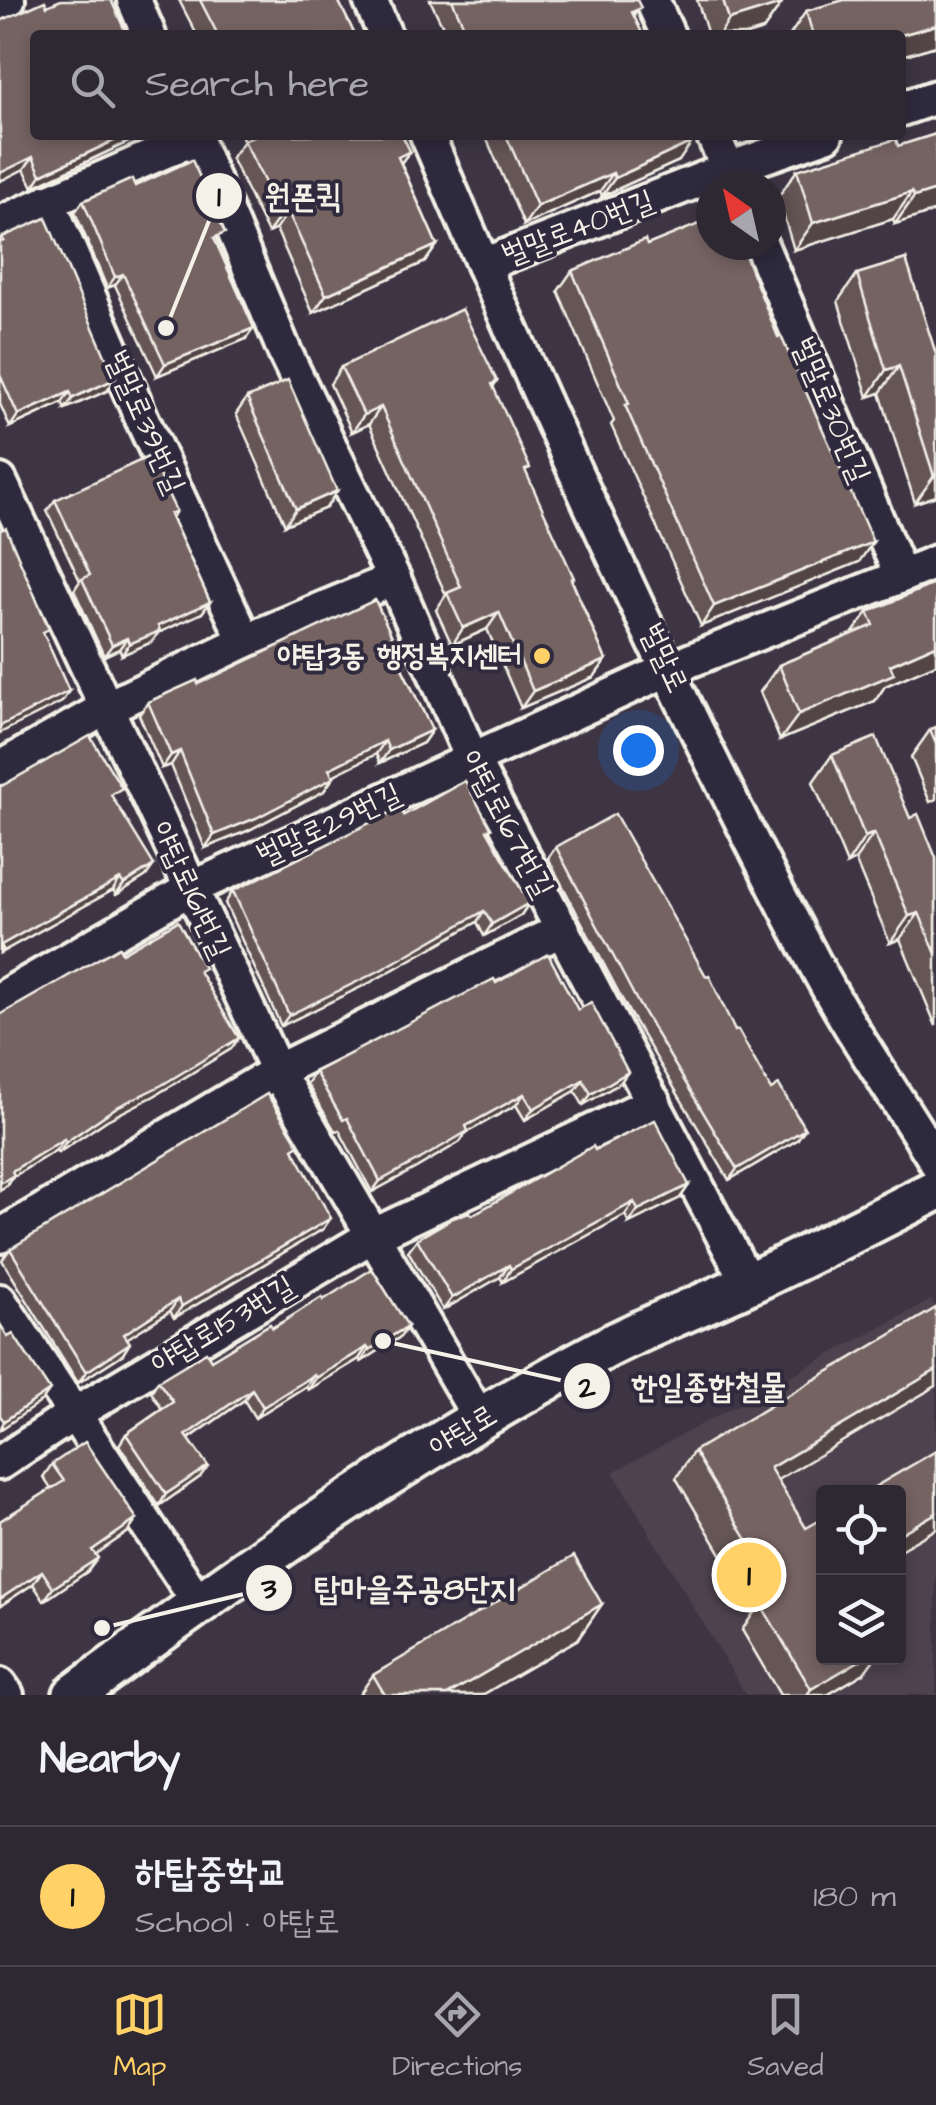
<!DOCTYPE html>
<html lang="en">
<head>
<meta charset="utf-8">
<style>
  :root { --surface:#2e2833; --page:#36303b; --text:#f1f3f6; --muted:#a7a6ac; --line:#49444e; --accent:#ffd166 }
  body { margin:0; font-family:"Architects Daughter","Poor Story",sans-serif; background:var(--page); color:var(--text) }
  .controls { position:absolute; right:30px; bottom:30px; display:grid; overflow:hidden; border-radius:10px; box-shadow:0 5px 15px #0003 }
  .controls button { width:90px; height:90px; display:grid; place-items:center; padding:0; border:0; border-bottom:2px solid var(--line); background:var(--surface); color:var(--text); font:50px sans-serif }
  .compass { position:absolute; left:696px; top:170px; width:90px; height:90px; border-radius:50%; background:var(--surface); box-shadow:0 5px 15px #0003; rotate:326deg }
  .you { position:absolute; left:638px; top:750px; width:35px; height:35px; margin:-25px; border:8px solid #fff; border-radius:50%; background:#1a73e8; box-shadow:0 0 0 15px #1a73e833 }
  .badge { display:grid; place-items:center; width:65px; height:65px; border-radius:50%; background:var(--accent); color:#111; font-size:32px; font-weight:700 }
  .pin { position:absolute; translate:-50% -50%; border:5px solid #fff; box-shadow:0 2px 10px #0006 }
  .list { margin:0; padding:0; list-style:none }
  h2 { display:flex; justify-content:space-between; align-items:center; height:130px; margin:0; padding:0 40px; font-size:42px }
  h2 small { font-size:32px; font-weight:400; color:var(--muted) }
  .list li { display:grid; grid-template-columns:65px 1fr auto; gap:30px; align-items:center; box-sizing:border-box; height:140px; padding:0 40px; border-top:2px solid var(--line) }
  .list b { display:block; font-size:38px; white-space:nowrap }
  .list p { margin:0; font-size:32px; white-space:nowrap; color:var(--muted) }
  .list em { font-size:32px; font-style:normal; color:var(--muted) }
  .icon { flex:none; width:55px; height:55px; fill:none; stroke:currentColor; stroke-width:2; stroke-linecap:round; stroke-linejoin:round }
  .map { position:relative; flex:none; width:936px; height:1695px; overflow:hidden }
  .search { position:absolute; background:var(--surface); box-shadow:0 5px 15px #0003; left:30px; right:30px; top:30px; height:110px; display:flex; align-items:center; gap:25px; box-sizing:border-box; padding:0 35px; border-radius:10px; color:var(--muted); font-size:38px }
  .sheet { height:270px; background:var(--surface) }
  nav { display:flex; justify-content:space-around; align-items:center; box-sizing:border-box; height:140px; border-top:2px solid var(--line); background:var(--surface); font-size:28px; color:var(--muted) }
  nav a { display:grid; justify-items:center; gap:5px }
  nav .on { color:var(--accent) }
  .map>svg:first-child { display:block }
</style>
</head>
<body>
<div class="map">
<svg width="936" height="1695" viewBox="0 0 936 1695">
  <rect width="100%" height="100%" fill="#3d3544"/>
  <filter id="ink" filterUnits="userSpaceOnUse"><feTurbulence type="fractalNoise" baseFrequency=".01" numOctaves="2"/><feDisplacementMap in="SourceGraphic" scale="20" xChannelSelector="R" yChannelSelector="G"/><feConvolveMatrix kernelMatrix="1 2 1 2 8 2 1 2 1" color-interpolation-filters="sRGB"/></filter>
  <g filter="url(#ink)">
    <path fill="#4e434d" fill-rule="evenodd" d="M 931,1300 L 936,1307 L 936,1695 L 746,1695 L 613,1472 ZM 824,1492 L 898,1492 L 898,1658 L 824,1658 Z"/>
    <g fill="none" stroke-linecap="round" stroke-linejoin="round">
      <g stroke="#f4f1e8" stroke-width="40">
        <g id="minor">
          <path d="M 134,0 L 149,35"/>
          <path d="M 370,0 L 385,35"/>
          <path d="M 652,0 L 668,35"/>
          <path d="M 0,4 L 8,0"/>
          <path d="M 901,109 L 936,97"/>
          <path d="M 194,135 L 286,355 L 394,579 L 472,759 L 748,1283"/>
          <path d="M 427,135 C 546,413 673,695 814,962 C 850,1031 896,1096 936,1162"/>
          <path d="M 713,135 L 735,185"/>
          <path d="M 48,201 L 142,419 L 245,641"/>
          <path d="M 0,223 L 195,138"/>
          <path d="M 761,245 L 901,576"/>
          <path d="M 483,265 L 728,169 L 826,135"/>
          <path d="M 0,481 L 277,1071 L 480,1419"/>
          <path d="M 0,768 L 104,709 L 245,641 L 394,579"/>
          <path d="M 0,999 L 190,889 L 669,669 L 936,562"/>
          <path d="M 0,1236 L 277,1071 L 563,929"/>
          <path d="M 0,1301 L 198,1602"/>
          <path d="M 0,1463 L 74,1414 L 372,1236 L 654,1102"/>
          <path d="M 0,1685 L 7,1695"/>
        </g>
      </g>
      <g stroke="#f4f1e8" stroke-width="48">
        <path id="tertiary" d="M 74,1695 C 242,1570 415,1449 600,1351 C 647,1326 698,1307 745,1285 C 810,1255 873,1222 936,1190"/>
      </g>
      <use href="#minor" stroke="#2f2a3d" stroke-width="32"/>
      <use href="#tertiary" stroke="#2f2a3d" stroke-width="40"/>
    </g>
    <g fill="#655554" stroke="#f4f1e8" stroke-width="2.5">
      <path d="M 179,0 L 338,0 L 355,35 L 197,35 Z"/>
      <path d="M 430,0 L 637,0 L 634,17 L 643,35 L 447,35 Z"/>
      <path d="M 697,0 L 779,0 L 781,4 L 763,30 L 746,35 L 708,35 Z"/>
      <path d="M 844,0 L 936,0 L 936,46 L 901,56 L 901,35 L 790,35 L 806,11 Z"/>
      <path d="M 47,6 L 143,135 L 33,187 L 24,169 L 0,181 L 0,21 Z"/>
      <path d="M 936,134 L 936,211 L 895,224 L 893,219 L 794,250 L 778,197 L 797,170 L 898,146 Z"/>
      <path d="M 241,135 L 402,135 L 410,151 L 401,163 L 437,245 L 425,262 L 313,313 L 276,229 L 268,233 L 231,158 L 244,141 Z"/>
      <path d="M 485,135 L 689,135 L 679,161 L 602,196 L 600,191 L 524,225 Z"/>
      <path d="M 135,186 L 217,244 L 246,339 L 157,376 L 115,285 L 107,288 L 75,212 L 83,201 Z"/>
      <path d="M 2,237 L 107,391 L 65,409 L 62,403 L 10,427 L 0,404 L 0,239 Z"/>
      <path d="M 647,245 L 859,562 L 701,626 L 611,425 L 614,421 L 558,291 L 572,271 Z"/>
      <path d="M 906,259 L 936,496 L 915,503 L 880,393 L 868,397 L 838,301 L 857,274 Z"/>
      <path d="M 341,367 L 497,381 L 493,387 L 526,473 L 606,660 L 594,677 L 521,708 L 487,629 L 452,645 L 436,610 L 446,595 L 369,424 L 352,432 L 330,384 Z"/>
      <path d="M 247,398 L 337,491 L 326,508 L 285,525 L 236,414 Z"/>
      <path d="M 55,500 L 176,511 L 172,518 L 210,602 L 202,613 L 158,633 L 152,642 L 122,655 L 119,649 L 104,656 L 74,590 L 80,581 L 47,511 Z"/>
      <path d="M 936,583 L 936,664 L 885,686 L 875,701 L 780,740 L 760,692 L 779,665 L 852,634 L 868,612 Z"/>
      <path d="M 402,668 L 432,730 L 423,743 L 380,763 L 376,754 L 332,776 L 333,778 L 324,791 L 247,831 L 205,848 L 171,765 L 162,768 L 139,715 L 148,702 L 198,684 Z"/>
      <path d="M 936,727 L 936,799 L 930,802 L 911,757 L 930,730 Z"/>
      <path d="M 832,755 L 910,818 L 936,858 L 936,1026 L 900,939 L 890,943 L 855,860 L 847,864 L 813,782 Z"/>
      <path d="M 0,787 L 114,800 L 146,876 L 116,895 L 113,890 L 0,953 Z"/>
      <path d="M 404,815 L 491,828 L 488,832 L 529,903 L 521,915 L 484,936 L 477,922 L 371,982 L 281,1026 L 225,903 L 233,891 Z"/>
      <path d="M 556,847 L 735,1031 L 797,1140 L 729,1180 L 630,1014 L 548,858 Z"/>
      <path d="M 122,953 L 200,974 L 231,1049 L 154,1096 L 107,1120 L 58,1153 L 56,1150 L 11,1178 L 6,1186 Z"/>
      <path d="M 496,983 L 578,1010 L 620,1083 L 583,1105 L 575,1091 L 525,1120 L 516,1105 L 466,1133 L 460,1142 L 416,1168 L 372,1192 L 339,1130 L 335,1131 L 307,1084 L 315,1072 Z"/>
      <path d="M 595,1150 L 689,1185 L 680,1198 L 629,1223 L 625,1215 L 503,1282 L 500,1277 L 443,1310 L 408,1251 L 417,1239 L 472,1215 Z"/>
      <path d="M 294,1151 L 323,1229 L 174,1318 L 170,1311 L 127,1338 L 123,1354 L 78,1383 L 2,1260 L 10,1249 Z"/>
      <path d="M 323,1300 L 408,1326 L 400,1337 L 361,1362 L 359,1359 L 308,1390 L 306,1386 L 255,1418 L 244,1400 L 189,1439 L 200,1477 L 159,1506 L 119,1445 L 126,1434 L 162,1409 L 151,1392 L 158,1381 L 211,1360 Z"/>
      <path d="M 936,1386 L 777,1479 L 864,1673 L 827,1695 L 780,1695 L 742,1630 L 755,1611 L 676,1478 L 694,1451 Z"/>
      <path d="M 52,1464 L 137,1519 L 128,1532 L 95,1554 L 88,1571 L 44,1601 L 33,1584 L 0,1606 L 0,1521 L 51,1489 L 43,1477 Z"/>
      <path d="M 602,1604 L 578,1639 L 482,1695 L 359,1695 L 373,1675 Z"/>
    </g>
    <g fill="#524545" stroke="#f4f1e8" stroke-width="2.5">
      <path d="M 781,4 L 763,30 L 746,35 L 719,35 L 729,20 Z"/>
      <path d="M 936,25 L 936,46 L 901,56 L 901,35 Z"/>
      <path d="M 126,135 L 143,135 L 33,187 L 41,175 Z"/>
      <path d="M 692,142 L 679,161 L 602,196 L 615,178 Z"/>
      <path d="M 410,151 L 397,168 L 398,157 Z"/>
      <path d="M 33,157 L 24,169 L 0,181 L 0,173 Z"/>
      <path d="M 613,173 L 600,191 L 524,225 L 537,206 Z"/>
      <path d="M 936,190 L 936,211 L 895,224 L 914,197 Z"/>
      <path d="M 912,192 L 893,219 L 794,250 L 813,223 Z"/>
      <path d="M 288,212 L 276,229 L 268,233 L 281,215 Z"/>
      <path d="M 437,245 L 425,262 L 313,313 L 326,295 Z"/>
      <path d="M 123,274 L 115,285 L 107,288 L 115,277 Z"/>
      <path d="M 254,328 L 246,339 L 157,376 L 165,364 Z"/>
      <path d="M 899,366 L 880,393 L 868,397 L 886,370 Z"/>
      <path d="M 115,379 L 107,391 L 65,409 L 73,398 Z"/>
      <path d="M 70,392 L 62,403 L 10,427 L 18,415 Z"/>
      <path d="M 381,407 L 369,424 L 352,432 L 364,415 Z"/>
      <path d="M 936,475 L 936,496 L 915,503 L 934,476 Z"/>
      <path d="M 337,491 L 326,508 L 285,525 L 296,509 Z"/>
      <path d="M 873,542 L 859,562 L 701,626 L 714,606 Z"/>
      <path d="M 210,602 L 202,613 L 158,633 L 152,642 L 122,655 L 129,644 L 158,626 Z"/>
      <path d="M 499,612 L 487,629 L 452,645 L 463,628 Z"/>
      <path d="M 127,638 L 119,649 L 104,656 L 112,645 Z"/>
      <path d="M 936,645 L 936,664 L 885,686 L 875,701 L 780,740 L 799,714 L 890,665 Z"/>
      <path d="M 606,660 L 594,677 L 521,708 L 533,691 Z"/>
      <path d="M 69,691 L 62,702 L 0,733 L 0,726 Z"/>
      <path d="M 432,730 L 423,743 L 380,763 L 389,750 Z"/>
      <path d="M 385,741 L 376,754 L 320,782 L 329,769 Z"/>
      <path d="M 180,751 L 171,765 L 162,768 L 171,755 Z"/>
      <path d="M 333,778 L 324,791 L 247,831 L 205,848 L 214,835 Z"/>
      <path d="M 874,833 L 855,860 L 847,864 L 865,837 Z"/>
      <path d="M 154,865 L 146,876 L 116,895 L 124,884 Z"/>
      <path d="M 120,879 L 113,890 L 0,953 L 1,945 Z"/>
      <path d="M 529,903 L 521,915 L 484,936 L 492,924 Z"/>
      <path d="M 484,911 L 477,922 L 371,982 L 281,1026 L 289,1015 Z"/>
      <path d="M 919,913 L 900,939 L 890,943 L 909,916 Z"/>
      <path d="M 239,1038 L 231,1049 L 154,1096 L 107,1120 L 58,1153 L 66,1142 L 115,1108 Z"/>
      <path d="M 628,1072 L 620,1083 L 583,1105 L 591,1094 Z"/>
      <path d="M 583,1080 L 575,1091 L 525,1120 L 533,1109 Z"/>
      <path d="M 524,1094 L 516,1105 L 466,1133 L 460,1142 L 416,1168 L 372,1192 L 380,1181 L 466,1126 Z"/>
      <path d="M 805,1129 L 797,1140 L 729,1180 L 737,1169 Z"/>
      <path d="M 64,1139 L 56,1150 L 11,1178 L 6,1186 L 0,1190 L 0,1183 L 12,1171 Z"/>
      <path d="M 689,1185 L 680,1198 L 629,1223 L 638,1210 Z"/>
      <path d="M 634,1202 L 625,1215 L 503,1282 L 511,1269 Z"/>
      <path d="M 331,1218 L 323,1229 L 174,1318 L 182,1306 Z"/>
      <path d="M 509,1265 L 500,1277 L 443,1310 L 452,1298 Z"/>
      <path d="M 178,1299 L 170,1311 L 117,1345 L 124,1334 Z"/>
      <path d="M 408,1326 L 400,1337 L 361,1362 L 369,1350 Z"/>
      <path d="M 130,1343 L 123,1354 L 78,1383 L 86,1372 Z"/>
      <path d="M 367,1347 L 359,1359 L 308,1390 L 316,1378 Z"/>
      <path d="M 936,1370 L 936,1386 L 752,1495 L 770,1468 Z"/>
      <path d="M 314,1375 L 306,1386 L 255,1418 L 263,1407 Z"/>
      <path d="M 252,1389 L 244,1400 L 178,1446 L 186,1435 Z"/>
      <path d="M 50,1390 L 42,1401 L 0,1430 L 4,1421 Z"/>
      <path d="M 208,1466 L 200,1477 L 159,1506 L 166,1494 Z"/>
      <path d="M 936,1513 L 936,1529 L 898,1551 L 898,1535 Z"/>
      <path d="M 137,1519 L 128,1532 L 83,1563 L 92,1550 Z"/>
      <path d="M 98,1558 L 88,1571 L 44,1601 L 53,1588 Z"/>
      <path d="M 42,1571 L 33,1584 L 0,1606 L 0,1599 Z"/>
      <path d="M 602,1604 L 578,1639 L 482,1695 L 447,1695 Z"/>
      <path d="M 864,1658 L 875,1658 L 864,1673 L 827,1695 L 807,1695 L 811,1689 Z"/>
    </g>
    <g fill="#756362" stroke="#f4f1e8" stroke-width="2.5">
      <path d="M 61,0 L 111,0 L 127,35 L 35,35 L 35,135 L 126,135 L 41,175 L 33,157 L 0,173 L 0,21 L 45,1 L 47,6 Z"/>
      <path d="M 200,0 L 338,0 L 355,35 L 218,35 Z"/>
      <path d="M 452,0 L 637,0 L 641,8 L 632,12 L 643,35 L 468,35 Z"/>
      <path d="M 723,0 L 779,0 L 781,4 L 729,20 Z"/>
      <path d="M 844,0 L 936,0 L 936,25 L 901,35 L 813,35 L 806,11 Z"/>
      <path d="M 936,134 L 936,190 L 914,197 L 912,192 L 813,223 L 797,170 L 896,139 L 898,146 Z"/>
      <path d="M 256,135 L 402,135 L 410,151 L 398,157 L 437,245 L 326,295 L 288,212 L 281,215 L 244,141 Z"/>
      <path d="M 506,135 L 689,135 L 692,142 L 615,178 L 613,173 L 537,206 Z"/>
      <path d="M 192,160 L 225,233 L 214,238 L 254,328 L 165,364 L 123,274 L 115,277 L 83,201 L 132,179 L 135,186 Z"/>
      <path d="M 46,218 L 115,379 L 73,398 L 70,392 L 18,415 L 0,375 L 0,242 L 4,241 L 2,237 Z"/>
      <path d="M 711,219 L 711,245 L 741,245 L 778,337 L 781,336 L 873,542 L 714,606 L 625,405 L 629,404 L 572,271 L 645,240 L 647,245 Z"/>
      <path d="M 906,259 L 936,354 L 936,475 L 934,476 L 899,366 L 886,370 L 857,274 Z"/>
      <path d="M 462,309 L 497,381 L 492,384 L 530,468 L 525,470 L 574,578 L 571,579 L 606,660 L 533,691 L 499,612 L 463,628 L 447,593 L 461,587 L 381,407 L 364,415 L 341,367 Z"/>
      <path d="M 288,380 L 337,491 L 296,509 L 247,398 Z"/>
      <path d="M 150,456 L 176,511 L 170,514 L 210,602 L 158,626 L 160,631 L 129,644 L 127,638 L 112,645 L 82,579 L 90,575 L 55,500 Z"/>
      <path d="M 6,528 L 49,629 L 43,632 L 69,691 L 0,726 L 0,530 Z"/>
      <path d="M 936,583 L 936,645 L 890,665 L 894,674 L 799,714 L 779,665 L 874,625 L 868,612 Z"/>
      <path d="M 375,600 L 405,664 L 401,666 L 432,730 L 389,750 L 385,741 L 329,769 L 333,778 L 256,818 L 214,835 L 180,751 L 171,755 L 148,702 L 197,680 L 198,684 Z"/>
      <path d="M 936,727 L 936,744 L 930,730 Z"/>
      <path d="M 90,736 L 122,788 L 111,795 L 154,865 L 124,884 L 120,879 L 72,905 L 1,945 L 3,949 L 0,951 L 0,787 Z"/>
      <path d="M 876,737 L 910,818 L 918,814 L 936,858 L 936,954 L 919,913 L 909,916 L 874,833 L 865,837 L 832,755 Z"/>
      <path d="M 465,781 L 491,828 L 487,830 L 529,903 L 492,924 L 484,911 L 379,971 L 289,1015 L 233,891 L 400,808 L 404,815 Z"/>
      <path d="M 615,814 L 706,976 L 709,975 L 735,1031 L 738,1030 L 771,1090 L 779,1085 L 805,1129 L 737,1169 L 638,1003 L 556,847 Z"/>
      <path d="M 178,921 L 204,968 L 199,971 L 239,1038 L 162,1085 L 115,1108 L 66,1142 L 64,1139 L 12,1171 L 14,1175 L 0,1183 L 0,1015 L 119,947 L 122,953 Z"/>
      <path d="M 548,954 L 578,1010 L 591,1002 L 628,1072 L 591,1094 L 583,1080 L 533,1109 L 524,1094 L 466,1126 L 468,1131 L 424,1157 L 380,1181 L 347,1118 L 343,1120 L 315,1072 L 494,979 L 496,983 Z"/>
      <path d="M 267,1094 L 299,1145 L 293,1149 L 331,1218 L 182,1306 L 178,1299 L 124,1334 L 130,1343 L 86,1372 L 10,1249 Z"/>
      <path d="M 655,1120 L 689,1185 L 638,1210 L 634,1202 L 511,1269 L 509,1265 L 452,1298 L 417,1239 L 453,1218 L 470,1212 L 472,1215 L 593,1146 L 595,1150 Z"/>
      <path d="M 372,1269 L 408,1326 L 369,1350 L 367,1347 L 316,1378 L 314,1375 L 263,1407 L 252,1389 L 186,1435 L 208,1466 L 166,1494 L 126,1434 L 173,1402 L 158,1381 L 206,1352 L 211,1360 L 270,1324 L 273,1328 L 322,1297 L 323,1300 Z"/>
      <path d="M 936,1308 L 936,1370 L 770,1468 L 806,1528 L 824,1518 L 824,1658 L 864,1658 L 811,1689 L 760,1603 L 778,1592 L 694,1451 Z"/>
      <path d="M 0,1324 L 8,1337 L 13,1334 L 50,1390 L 4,1421 L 1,1417 L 0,1417 Z"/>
      <path d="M 85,1442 L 137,1519 L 92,1550 L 98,1558 L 53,1588 L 42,1571 L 0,1599 L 0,1521 L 64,1481 L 52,1464 Z"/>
      <path d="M 936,1451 L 936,1513 L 898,1535 L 898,1492 L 866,1492 Z"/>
      <path d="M 574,1556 L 602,1604 L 447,1695 L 385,1695 L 373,1675 Z"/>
    </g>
  </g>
  <circle fill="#ffd166" stroke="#2f2a3d" stroke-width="4" cx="542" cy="656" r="10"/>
  <g text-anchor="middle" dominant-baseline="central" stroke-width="8" stroke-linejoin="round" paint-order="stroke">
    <g font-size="30" fill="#f4f1e8" stroke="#2f2a3d">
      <text transform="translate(578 228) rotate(-21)">벌말로40번길</text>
      <text transform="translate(831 410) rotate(67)">벌말로30번길</text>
      <text transform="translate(145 422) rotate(66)">벌말로39번길</text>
      <text transform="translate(664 658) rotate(65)">벌말로</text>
      <text transform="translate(507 824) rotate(62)">야탑로167번길</text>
      <text transform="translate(329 825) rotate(-25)">벌말로29번길</text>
      <text transform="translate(191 890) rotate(65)">야탑로161번길</text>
      <text transform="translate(223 1325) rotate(-31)">야탑로153번길</text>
      <text transform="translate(463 1431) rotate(-31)">야탑로</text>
    </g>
    <g font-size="30" font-weight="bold" fill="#f4f1e8" stroke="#2f2a3d" text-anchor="end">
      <text x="522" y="656">야탑3동 행정복지센터</text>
    </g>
  </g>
  <path fill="none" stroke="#f4f1e8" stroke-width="4" d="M166 328L219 196M383 1341L587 1386M102 1628L269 1588"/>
  <g fill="#f4f1e8" stroke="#2f2a3d" stroke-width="4">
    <circle cx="166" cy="328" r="10"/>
    <circle cx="383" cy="1341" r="10"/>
    <circle cx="102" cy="1628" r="10"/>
    <circle cx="219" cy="196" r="25"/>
    <circle cx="587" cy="1386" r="25"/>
    <circle cx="269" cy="1588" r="25"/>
  </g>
  <g font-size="30" text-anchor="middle" font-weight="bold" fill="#111">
    <text x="219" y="206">1</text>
    <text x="587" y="1397">2</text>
    <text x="269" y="1598">3</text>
  </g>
  <g font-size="32" text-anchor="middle" font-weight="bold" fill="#f4f1e8" stroke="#2f2a3d" stroke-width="8" stroke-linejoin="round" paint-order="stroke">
    <text x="303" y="207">원폰퀵</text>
    <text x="709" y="1397">한일종합철물</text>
    <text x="415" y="1599">탑마을주공8단지</text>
  </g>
</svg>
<div class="controls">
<button><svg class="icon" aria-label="locate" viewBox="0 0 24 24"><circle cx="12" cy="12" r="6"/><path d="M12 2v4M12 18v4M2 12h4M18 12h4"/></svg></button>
<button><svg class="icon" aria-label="layers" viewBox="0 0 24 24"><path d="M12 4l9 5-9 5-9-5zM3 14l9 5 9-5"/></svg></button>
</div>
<svg class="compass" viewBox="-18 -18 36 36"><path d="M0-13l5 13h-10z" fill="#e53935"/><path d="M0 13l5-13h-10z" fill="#a7a6ac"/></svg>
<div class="you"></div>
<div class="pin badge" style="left:749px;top:1575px">1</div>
<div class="search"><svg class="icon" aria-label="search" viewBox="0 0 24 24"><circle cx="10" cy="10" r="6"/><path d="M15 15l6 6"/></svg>Search here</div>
</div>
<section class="sheet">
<h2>Nearby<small></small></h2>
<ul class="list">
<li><span class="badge">1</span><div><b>하탑중학교</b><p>School · 야탑로</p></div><em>180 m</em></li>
</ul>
</section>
<nav>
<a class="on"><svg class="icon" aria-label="map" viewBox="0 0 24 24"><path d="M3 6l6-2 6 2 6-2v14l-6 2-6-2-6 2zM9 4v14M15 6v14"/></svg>Map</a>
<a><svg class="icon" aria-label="directions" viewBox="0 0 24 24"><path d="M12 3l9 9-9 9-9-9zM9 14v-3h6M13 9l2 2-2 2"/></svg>Directions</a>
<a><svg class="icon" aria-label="saved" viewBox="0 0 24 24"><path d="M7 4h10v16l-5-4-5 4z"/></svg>Saved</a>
</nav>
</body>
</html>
